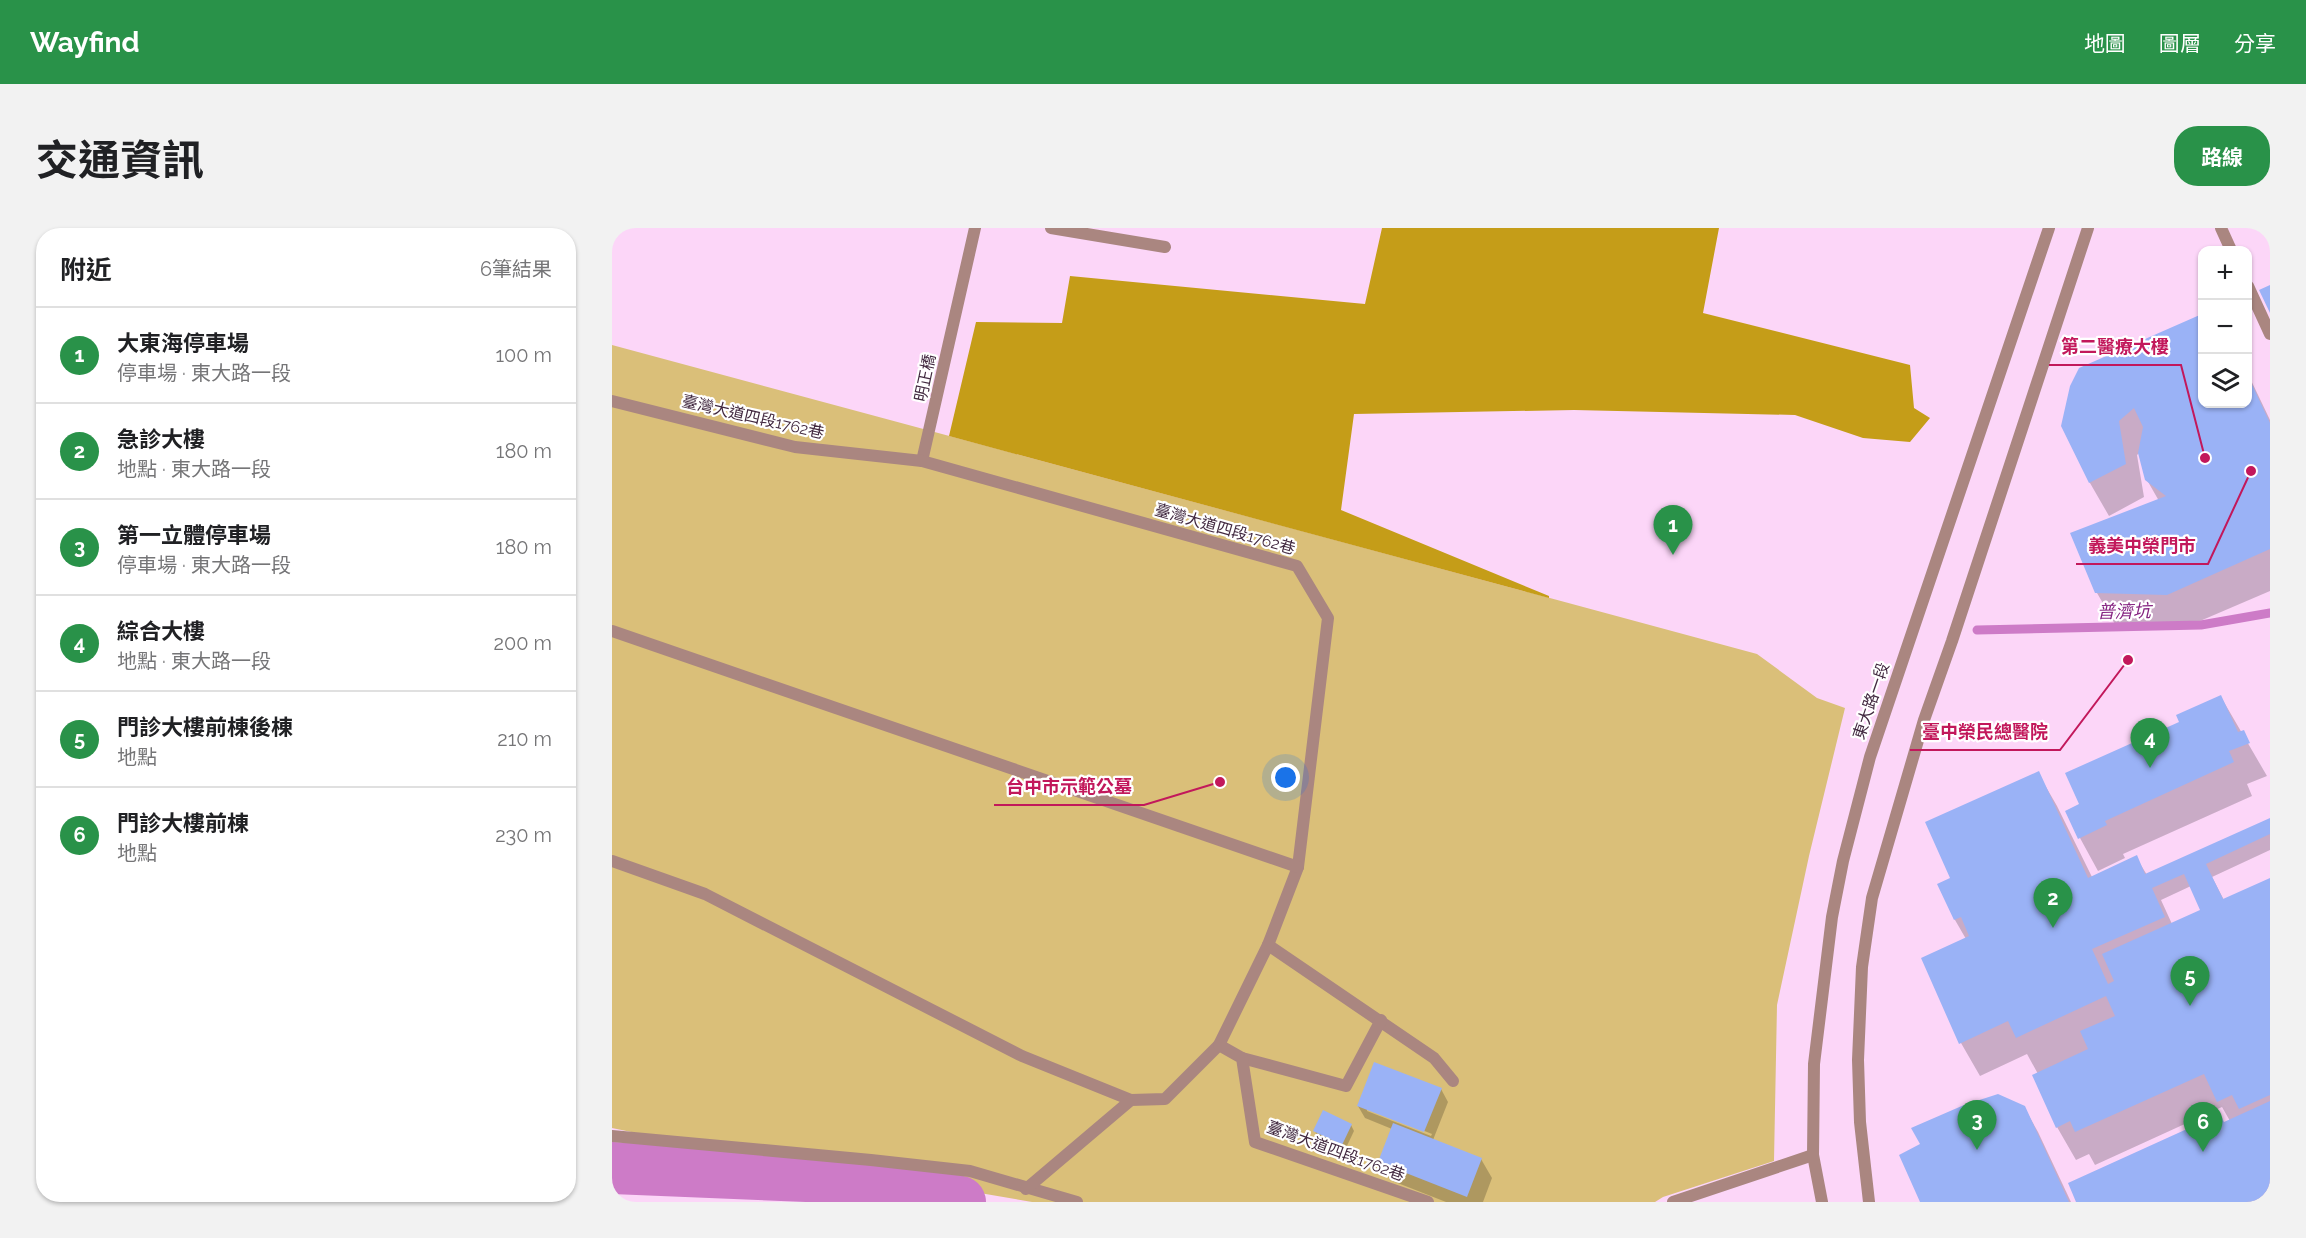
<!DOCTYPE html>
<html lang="zh-TW">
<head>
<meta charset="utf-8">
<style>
  :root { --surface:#fff; --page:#f2f2f2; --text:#202124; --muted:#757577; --line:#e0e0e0; --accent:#299249 }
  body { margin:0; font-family:Raleway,"Noto Sans TC",sans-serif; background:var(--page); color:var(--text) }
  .controls { position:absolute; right:18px; top:18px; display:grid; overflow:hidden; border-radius:12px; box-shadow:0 2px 4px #0004 }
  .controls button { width:54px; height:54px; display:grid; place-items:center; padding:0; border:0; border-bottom:2px solid var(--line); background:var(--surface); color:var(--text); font:30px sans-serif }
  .you { position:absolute; left:674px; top:550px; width:21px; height:21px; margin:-15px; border:4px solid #fff; border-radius:50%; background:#1a73e8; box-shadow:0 0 0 9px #1a73e833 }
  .badge { display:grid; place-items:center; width:39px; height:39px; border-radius:50%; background:var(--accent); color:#fff; font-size:20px; font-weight:700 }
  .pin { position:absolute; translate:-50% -50px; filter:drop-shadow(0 2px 3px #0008) }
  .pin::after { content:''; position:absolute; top:32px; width:21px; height:18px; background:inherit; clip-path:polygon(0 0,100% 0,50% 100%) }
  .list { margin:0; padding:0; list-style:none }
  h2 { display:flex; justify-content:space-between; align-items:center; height:78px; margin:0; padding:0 24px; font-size:26px }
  h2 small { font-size:20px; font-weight:400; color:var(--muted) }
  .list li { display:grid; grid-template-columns:39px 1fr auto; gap:18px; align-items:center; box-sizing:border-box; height:96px; padding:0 24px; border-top:2px solid var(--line) }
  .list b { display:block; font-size:22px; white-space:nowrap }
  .list p { margin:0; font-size:20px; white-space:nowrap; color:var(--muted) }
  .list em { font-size:20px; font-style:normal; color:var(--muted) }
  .icon { flex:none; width:33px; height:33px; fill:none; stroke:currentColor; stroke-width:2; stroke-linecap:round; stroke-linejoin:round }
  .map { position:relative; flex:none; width:1658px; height:974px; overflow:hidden; border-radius:24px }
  header { display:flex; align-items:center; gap:36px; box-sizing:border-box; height:84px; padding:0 30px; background:var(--accent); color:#fff }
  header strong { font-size:28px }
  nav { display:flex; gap:33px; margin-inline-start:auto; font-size:21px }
  .intro { display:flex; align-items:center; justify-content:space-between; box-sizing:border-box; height:144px; padding:0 36px }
  h1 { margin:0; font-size:42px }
  .button { padding:15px 27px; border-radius:24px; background:var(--accent); color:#fff; font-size:21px; font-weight:700 }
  main { display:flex; gap:36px; padding:0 36px }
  aside { flex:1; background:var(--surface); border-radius:24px; box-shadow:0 2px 4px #0004 }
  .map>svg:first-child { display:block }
</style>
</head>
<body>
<header>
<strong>Wayfind</strong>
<nav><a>地圖</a><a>圖層</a><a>分享</a></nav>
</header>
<div class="intro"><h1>交通資訊</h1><a class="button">路線</a></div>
<main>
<aside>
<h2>附近<small>6筆結果</small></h2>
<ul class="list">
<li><span class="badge">1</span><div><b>大東海停車場</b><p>停車場 · 東大路一段</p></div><em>100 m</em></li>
<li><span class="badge">2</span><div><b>急診大樓</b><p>地點 · 東大路一段</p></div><em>180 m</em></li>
<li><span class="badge">3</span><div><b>第一立體停車場</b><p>停車場 · 東大路一段</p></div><em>180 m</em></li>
<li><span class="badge">4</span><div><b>綜合大樓</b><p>地點 · 東大路一段</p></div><em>200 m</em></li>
<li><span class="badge">5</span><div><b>門診大樓前棟後棟</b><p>地點</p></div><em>210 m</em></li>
<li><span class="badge">6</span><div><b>門診大樓前棟</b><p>地點</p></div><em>230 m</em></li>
</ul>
</aside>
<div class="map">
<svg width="1658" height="974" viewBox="0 0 1658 974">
  <rect width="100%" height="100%" fill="#fcd6f8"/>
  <path fill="#dabf79" d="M 0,117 L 1145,426 L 1205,470 L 1233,480 L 1197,628 L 1165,777 L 1162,933 L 1051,969 L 1043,974 L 420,974 L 67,914 L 0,900 Z"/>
  <path fill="#c59d18" d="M 770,0 L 1107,0 L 1091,85 L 1298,137 L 1302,180 L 1318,190 L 1298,214 L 1251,210 L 1183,187 L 962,182 L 742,186 L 729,282 L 937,368 L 937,370 L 337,208 L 364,94 L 450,95 L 458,48 L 753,76 Z"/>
  <g fill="#0003" fill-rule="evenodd">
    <path d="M 1590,87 L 1590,176 L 1636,176 L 1636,146 L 1658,192 L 1658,363 L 1574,399 L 1504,398 L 1485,365 L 1547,273 L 1535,252 L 1528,224 L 1525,227 L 1532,269 L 1497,288 L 1478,255 L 1451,198 L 1468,141 Z"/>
    <path d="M 1609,469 L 1655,548 L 1635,556 L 1640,568 L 1511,626 L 1513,630 L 1486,643 L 1468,610 L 1469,577 L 1570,494 Z"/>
    <path d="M 1426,545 L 1445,578 L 1480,649 L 1524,629 L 1535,647 L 1658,591 L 1658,622 L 1600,649 L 1612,672 L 1658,651 L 1658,974 L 1466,974 L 1618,893 L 1610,879 L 1483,937 L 1477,926 L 1464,932 L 1445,899 L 1426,846 L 1415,826 L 1368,848 L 1349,815 L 1354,711 L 1343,692 L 1340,650 ZM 1579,658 L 1590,682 L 1560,696 L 1549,672 Z"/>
    <path d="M 829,861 L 836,874 L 821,912 L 869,931 L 880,950 L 871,974 L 834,974 L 778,952 L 767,933 L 780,901 L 753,890 L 746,878 ZM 755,880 L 820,906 L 819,908 L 755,883 Z"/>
    <path d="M 1412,879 L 1426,904 L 1459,974 L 1309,974 Z"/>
    <path d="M 739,897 L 742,903 L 733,922 L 706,909 L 703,903 Z"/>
  </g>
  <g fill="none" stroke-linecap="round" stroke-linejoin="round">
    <path stroke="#cd7bc7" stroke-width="9" d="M 1365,402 L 1589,397 L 1658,385"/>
    <path stroke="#cd7bc7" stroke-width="52" d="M 0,940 L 195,948 L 348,974"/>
  </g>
  <g fill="#9ab2f6" fill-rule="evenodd">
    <path d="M 1658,57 L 1658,85 L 1647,62 Z"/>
    <path d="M 1590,86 L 1590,176 L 1636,176 L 1636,148 L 1658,195 L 1658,321 L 1555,367 L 1483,365 L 1458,305 L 1554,268 L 1533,252 L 1526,225 L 1531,199 L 1522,180 L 1507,193 L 1514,236 L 1477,255 L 1449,198 L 1458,158 L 1467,140 Z"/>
    <path d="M 1609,467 L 1626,504 L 1632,502 L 1638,515 L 1617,523 L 1622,534 L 1493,593 L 1495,597 L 1466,611 L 1453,583 L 1467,576 L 1453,545 L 1567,494 L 1564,487 Z"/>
    <path d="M 1427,543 L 1476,650 L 1525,627 L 1533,646 L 1658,590 L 1658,606 L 1594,636 L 1611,671 L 1658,650 L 1658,867 L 1627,881 L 1620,867 L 1605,874 L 1592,846 L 1463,904 L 1458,893 L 1444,900 L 1420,847 L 1476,821 L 1468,803 L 1503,788 L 1494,768 L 1404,810 L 1396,793 L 1347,816 L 1309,730 L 1357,708 L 1349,689 L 1342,692 L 1325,656 L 1338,650 L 1313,594 ZM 1572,646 L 1588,682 L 1490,726 L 1502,753 L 1496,756 L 1480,721 L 1553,689 L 1540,660 Z"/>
    <path d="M 762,834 L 830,860 L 812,904 L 745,878 Z"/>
    <path d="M 1386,866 L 1413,878 L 1457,974 L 1308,974 L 1287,927 L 1308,916 L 1299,900 L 1352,877 Z"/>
    <path d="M 1658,873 L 1658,974 L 1464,974 L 1456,955 L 1608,886 L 1612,894 Z"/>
    <path d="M 711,882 L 740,896 L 730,917 L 701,903 Z"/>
    <path d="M 781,895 L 870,930 L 855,969 L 766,934 Z"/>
  </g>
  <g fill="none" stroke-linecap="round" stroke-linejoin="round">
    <g stroke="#aa8680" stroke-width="12">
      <path d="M 439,0 L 553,19"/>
      <path d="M 1609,0 L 1619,22"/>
      <path d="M 1636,58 L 1658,106"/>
      <path d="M 310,233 L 363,0"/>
      <path d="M 0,633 L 93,666 L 410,828 L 519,872"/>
      <path d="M 656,717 L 822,830 L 841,853"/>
      <path d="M 630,830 L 734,858 L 769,792"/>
      <path d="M 0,908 L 259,932 L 358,943 L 465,974"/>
      <path d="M 414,961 L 519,872 L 553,871 L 607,817"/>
    </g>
    <g stroke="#aa8680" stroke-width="12">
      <path d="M 0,173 L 183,219 L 310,233 L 685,338 L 716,390 L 686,639 L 656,717 L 607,817 L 630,830 L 643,914 L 816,974"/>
      <path d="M 0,403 L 686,639"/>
      <path d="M 1061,974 L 1201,927"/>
    </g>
    <g stroke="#aa8680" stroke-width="12">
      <path d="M 1210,974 L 1201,927 L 1202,836 L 1220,689 L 1231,633 L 1258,529 L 1437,0"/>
      <path d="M 1257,974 L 1248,894 L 1246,832 L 1250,739 L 1260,670 L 1312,492 L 1340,413 L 1476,0"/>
    </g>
  </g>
  <g text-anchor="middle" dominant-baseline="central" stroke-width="4.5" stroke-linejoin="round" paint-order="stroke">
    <g font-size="16" fill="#422940" stroke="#fff">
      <text transform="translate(313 150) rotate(-78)">明正橋</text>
      <text transform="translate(141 189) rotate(13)">臺灣大道四段1762巷</text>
      <text transform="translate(613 301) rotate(16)">臺灣大道四段1762巷</text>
      <text transform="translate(1259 473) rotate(-71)">東大路一段</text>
      <text transform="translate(724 923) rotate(20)">臺灣大道四段1762巷</text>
    </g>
    <g font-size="18" font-style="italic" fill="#852381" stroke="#fff">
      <text transform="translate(1512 383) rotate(-1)">普濟坑</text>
    </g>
  </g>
  <path fill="none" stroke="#c2185b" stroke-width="2" d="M1593 230L1569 137H1437M1639 243L1596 336H1464M1516 432L1448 522H1298M608 554L532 577H382"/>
  <g fill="#c2185b" stroke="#fff" stroke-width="2">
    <circle cx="1593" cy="230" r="6"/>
    <circle cx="1639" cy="243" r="6"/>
    <circle cx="1516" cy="432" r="6"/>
    <circle cx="608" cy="554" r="6"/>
  </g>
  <g font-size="18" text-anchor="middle" font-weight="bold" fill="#c2185b" stroke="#fff" stroke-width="4.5" stroke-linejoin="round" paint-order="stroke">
    <text x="1503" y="125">第二醫療大樓</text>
    <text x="1530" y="324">義美中榮門市</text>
    <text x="1373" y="510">臺中榮民總醫院</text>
    <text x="457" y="565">台中市示範公墓</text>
  </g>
</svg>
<div class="controls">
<button>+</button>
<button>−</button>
<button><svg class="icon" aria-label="layers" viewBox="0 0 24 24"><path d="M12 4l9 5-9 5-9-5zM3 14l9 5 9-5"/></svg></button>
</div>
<div class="you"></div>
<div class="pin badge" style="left:1061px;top:327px">1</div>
<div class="pin badge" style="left:1441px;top:700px">2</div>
<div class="pin badge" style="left:1365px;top:922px">3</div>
<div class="pin badge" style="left:1538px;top:540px">4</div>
<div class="pin badge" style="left:1578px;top:778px">5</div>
<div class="pin badge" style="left:1591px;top:924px">6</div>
</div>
</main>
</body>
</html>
